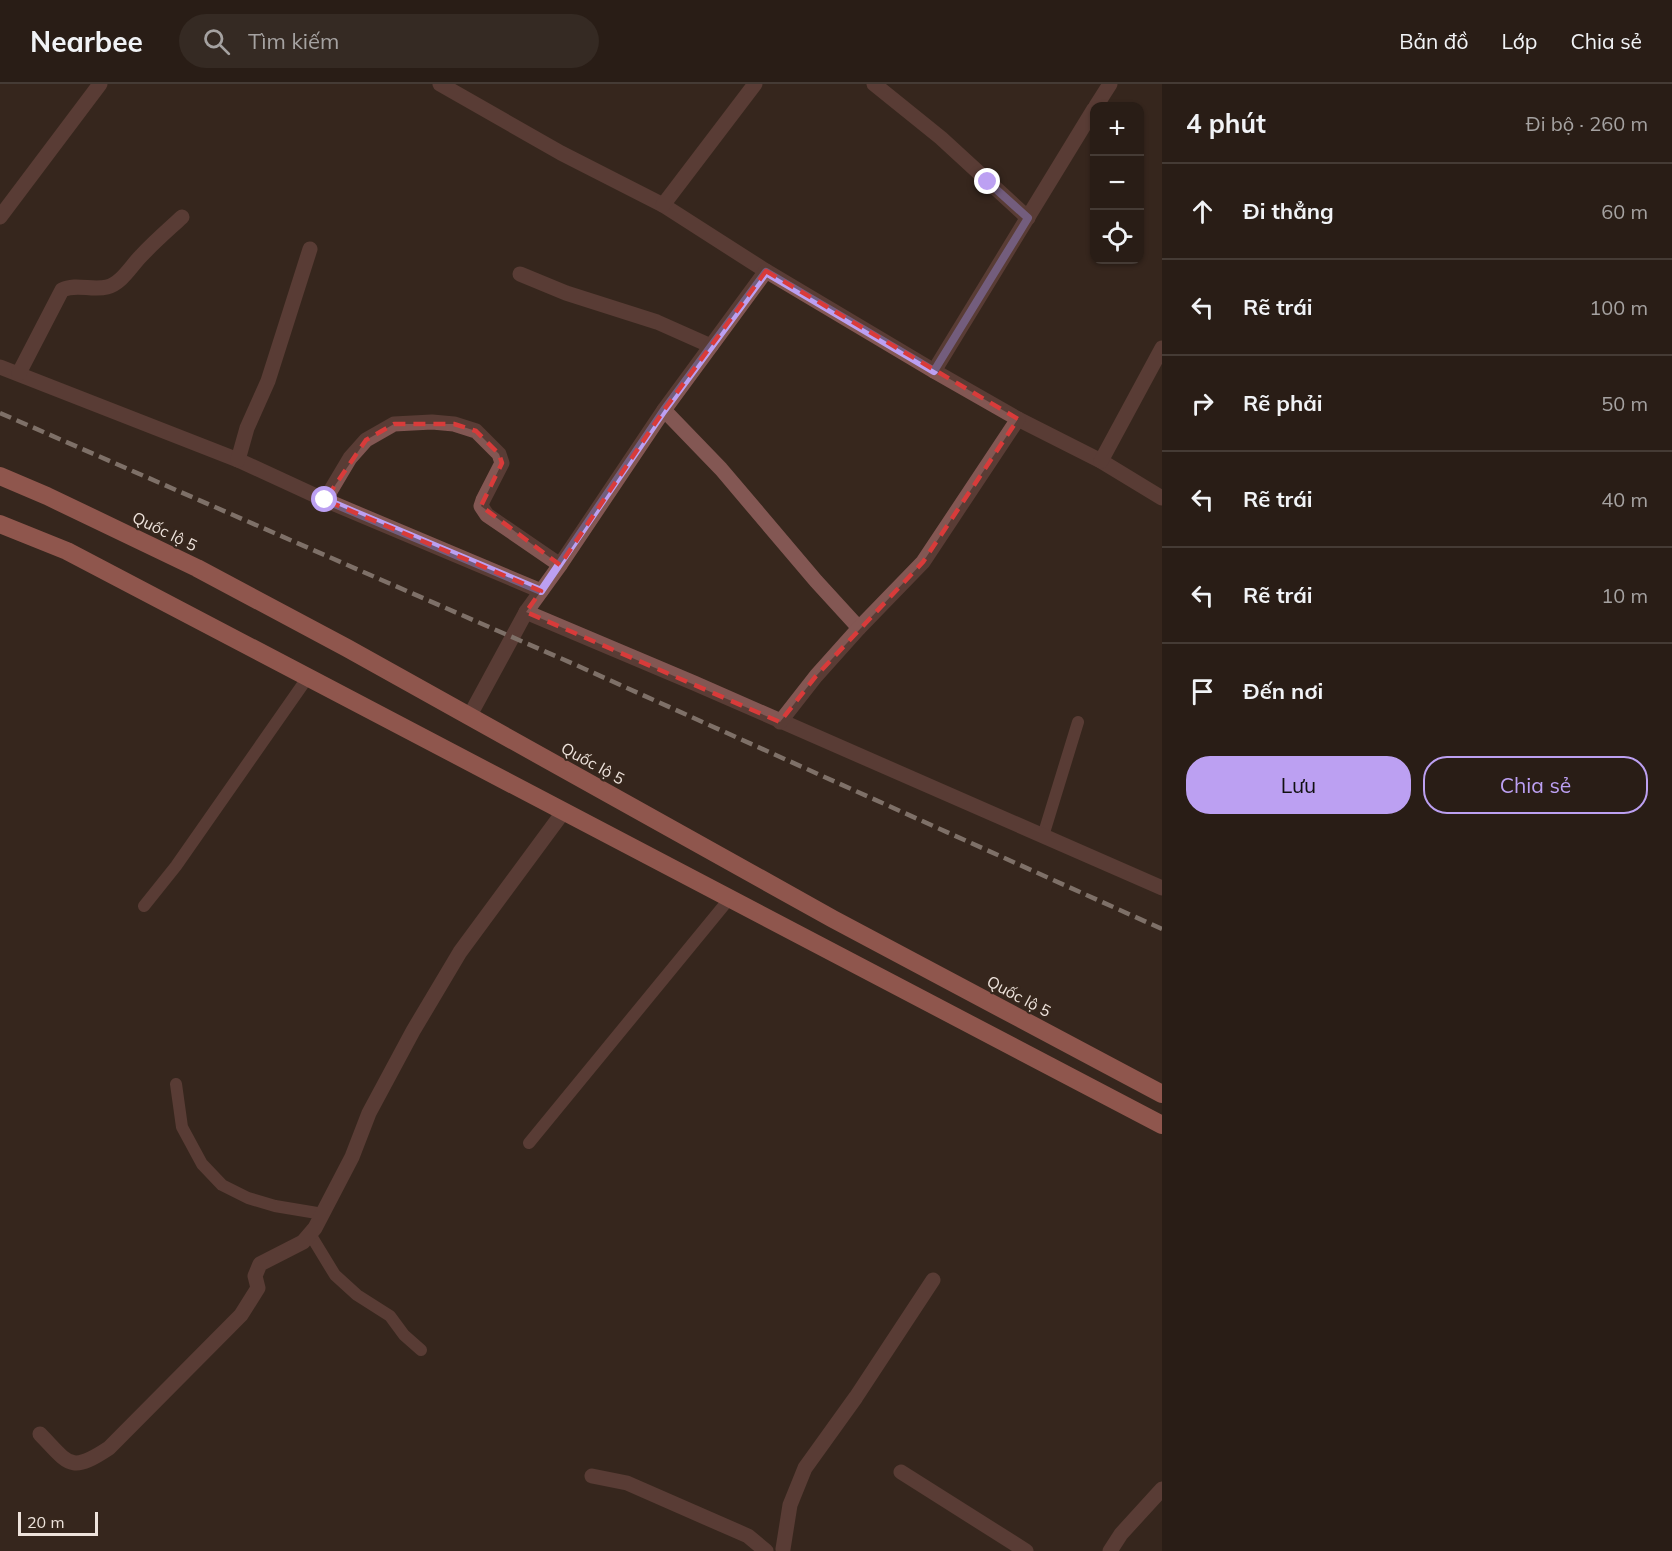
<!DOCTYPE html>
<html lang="vi">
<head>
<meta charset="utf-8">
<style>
  :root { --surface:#291d16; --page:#352a23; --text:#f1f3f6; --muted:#a5a2a1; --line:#453b35; --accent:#bca0f2 }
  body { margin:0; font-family:Mulish,sans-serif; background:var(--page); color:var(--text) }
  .controls { position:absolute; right:18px; top:18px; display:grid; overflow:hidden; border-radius:12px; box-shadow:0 2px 4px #0004 }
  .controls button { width:54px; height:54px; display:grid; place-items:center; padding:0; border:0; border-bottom:2px solid var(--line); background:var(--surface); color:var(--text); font:30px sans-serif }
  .scale { position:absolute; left:18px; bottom:15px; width:80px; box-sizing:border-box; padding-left:6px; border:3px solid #eee3dc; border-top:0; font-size:16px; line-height:21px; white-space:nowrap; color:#eee3dc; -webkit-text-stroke:4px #37271d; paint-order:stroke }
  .stop { position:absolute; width:18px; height:18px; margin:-14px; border:4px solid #bca0f2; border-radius:50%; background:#fff }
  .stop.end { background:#bca0f2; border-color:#fff; box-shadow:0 2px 6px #0008 }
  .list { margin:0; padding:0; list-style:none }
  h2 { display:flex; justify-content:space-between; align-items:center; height:78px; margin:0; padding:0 24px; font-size:26px }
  h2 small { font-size:20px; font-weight:400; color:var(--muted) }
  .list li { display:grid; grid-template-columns:39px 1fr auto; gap:18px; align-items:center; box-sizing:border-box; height:96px; padding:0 24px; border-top:2px solid var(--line) }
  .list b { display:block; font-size:22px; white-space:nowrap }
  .list em { font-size:20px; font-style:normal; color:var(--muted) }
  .actions { display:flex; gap:12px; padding:18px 24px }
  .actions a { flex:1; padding:14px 0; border:2px solid var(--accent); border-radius:24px; text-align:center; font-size:21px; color:var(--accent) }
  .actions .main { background:var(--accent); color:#111 }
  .icon { flex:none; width:33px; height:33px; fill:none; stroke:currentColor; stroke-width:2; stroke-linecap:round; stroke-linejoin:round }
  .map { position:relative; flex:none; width:1162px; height:1467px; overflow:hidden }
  header { display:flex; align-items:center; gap:36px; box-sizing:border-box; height:84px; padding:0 30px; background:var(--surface); border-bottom:2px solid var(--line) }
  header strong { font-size:28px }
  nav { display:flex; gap:33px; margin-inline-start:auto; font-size:21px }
  .search { width:420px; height:54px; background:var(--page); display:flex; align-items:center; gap:15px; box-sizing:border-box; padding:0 21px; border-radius:33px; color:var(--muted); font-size:22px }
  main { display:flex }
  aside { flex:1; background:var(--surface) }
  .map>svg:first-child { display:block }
</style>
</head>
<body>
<header>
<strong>Nearbee</strong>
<div class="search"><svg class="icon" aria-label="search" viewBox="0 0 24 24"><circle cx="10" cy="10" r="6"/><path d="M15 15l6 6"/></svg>Tìm kiếm</div>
<nav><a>Bản đồ</a><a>Lớp</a><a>Chia sẻ</a></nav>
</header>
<main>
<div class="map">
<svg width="1162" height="1467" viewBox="0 0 1162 1467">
  <rect width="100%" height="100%" fill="#37271d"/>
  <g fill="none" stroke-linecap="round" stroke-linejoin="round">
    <g stroke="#835753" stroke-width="12">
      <path d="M 1043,752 L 1078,638"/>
      <path d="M 144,822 L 176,782 L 308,593"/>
      <path d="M 176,1000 L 182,1043 L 202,1080 L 222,1101 L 248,1114 L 275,1122 L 323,1130"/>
      <path d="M 529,1059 L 730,814"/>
      <path d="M 310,1150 L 335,1191 L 357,1211 L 390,1232 L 404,1251 L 421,1266"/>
    </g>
    <g stroke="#835753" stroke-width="15">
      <path d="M 440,0 L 561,69 L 663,121 L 766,187 L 934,287 L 1018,335 L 1101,377 L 1162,414"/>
      <path d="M 874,0 L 941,54 L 1028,134"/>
      <path d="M 1096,22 L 1110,0"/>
      <path d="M 663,121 L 755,0"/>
      <path d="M 0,133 L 100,0"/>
      <path d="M 520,190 L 566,209 L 657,238 L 711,262"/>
      <path d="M 0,283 L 238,376 L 325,416 L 541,507"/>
      <path d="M 934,287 L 1094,25"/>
      <path d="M 19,289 L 62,206 C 76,199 92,207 107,203 C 122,199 131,182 141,172 C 154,158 168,146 182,133"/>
      <path d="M 664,326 L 721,385 L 816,497 L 859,544"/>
      <path d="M 238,376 L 247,344 L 268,297 L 310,165"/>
      <path d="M 1101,377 L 1162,264"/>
      <path d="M 325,416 L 350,374 L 366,356 L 394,340 L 432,338 L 454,340 L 476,347 L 499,370 L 502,379 L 483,416 L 481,422 L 487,431 L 560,481"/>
      <path d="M 526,528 L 694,599 L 1162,804"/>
      <path d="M 469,633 L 526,528 L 560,481 L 664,326 L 766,187"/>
      <path d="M 780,638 L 816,592 L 859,544 L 923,478 L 1018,335"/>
      <path d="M 40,1350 C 69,1380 70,1390 109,1364 L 241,1231 L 258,1204 L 255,1192 L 260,1180 L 303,1158 L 315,1144 L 352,1073 L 369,1029 L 413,947 L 460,868 L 564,727"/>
      <path d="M 901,1388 L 1026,1467"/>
      <path d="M 592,1392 L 627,1399 L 748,1452 L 766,1467"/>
      <path d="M 783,1465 L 790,1421 L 805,1384 L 856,1313 L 933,1196"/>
      <path d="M 1110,1467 L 1121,1450 L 1162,1405"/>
    </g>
    <g stroke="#fb9188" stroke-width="18">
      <path d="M 0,392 L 47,412 L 197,484 L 347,564 L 833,835 L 1162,1010"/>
      <path d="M 0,440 L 67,467 L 1162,1041"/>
    </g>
    <path stroke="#d6cbc3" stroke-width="4.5" stroke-dasharray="12 6" stroke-linecap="butt" d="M 0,329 L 576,581 L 1162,845"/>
  </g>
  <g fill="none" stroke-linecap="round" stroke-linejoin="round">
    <path stroke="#bca0f2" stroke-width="8" d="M 325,416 L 541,507 L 664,326 L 766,188 L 934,287 L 1028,134 L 988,98"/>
  </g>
  <path d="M0 0H1162V1467H0ZM 766,187 L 1018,335 L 923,478 L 816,592 L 780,638 L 526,528 L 541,507 L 325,416 L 366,356 L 394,340 L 454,340 L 476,347 L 499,370 L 502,379 L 481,422 L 560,481 L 664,326 Z" fill="#37271d" fill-opacity=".55" fill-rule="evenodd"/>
  <path fill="none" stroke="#d83b3a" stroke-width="4.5" stroke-dasharray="12 8" stroke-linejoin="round" d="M 766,187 L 1018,335 L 923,478 L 816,592 L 780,638 L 526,528 L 541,507 L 325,416 L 366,356 L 394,340 L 454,340 L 476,347 L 499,370 L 502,379 L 481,422 L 560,481 L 664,326 Z"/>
  <g text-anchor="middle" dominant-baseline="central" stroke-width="4.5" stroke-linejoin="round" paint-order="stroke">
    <g font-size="16" fill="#eee3dc" stroke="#37271d">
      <text transform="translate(165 447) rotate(26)">Quốc lộ 5</text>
      <text transform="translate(593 679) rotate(29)">Quốc lộ 5</text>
      <text transform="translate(1019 912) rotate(28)">Quốc lộ 5</text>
    </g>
  </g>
</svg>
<div class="controls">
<button>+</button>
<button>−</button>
<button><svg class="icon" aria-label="locate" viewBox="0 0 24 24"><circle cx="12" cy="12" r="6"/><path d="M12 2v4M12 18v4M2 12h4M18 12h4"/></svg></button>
</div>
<div class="scale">20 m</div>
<div class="stop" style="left:325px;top:416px"></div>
<div class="stop end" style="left:988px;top:98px"></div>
</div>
<aside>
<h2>4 phút<small>Đi bộ · 260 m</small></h2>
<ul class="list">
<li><svg class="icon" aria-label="ahead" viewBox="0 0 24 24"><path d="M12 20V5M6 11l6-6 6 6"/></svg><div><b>Đi thẳng</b></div><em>60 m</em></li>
<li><svg class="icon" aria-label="left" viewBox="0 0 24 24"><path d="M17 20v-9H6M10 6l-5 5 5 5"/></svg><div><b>Rẽ trái</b></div><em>100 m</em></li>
<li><svg class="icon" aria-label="right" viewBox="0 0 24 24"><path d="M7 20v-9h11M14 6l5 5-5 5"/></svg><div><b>Rẽ phải</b></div><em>50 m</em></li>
<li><svg class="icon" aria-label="left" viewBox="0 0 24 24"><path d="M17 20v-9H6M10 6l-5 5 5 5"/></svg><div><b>Rẽ trái</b></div><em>40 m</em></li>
<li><svg class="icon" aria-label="left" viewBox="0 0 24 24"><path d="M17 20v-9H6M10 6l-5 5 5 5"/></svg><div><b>Rẽ trái</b></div><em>10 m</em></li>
<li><svg class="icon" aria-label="arrive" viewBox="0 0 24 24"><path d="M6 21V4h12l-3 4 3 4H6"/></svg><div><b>Đến nơi</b></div></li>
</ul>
<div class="actions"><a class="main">Lưu</a><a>Chia sẻ</a></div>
</aside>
</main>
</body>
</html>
